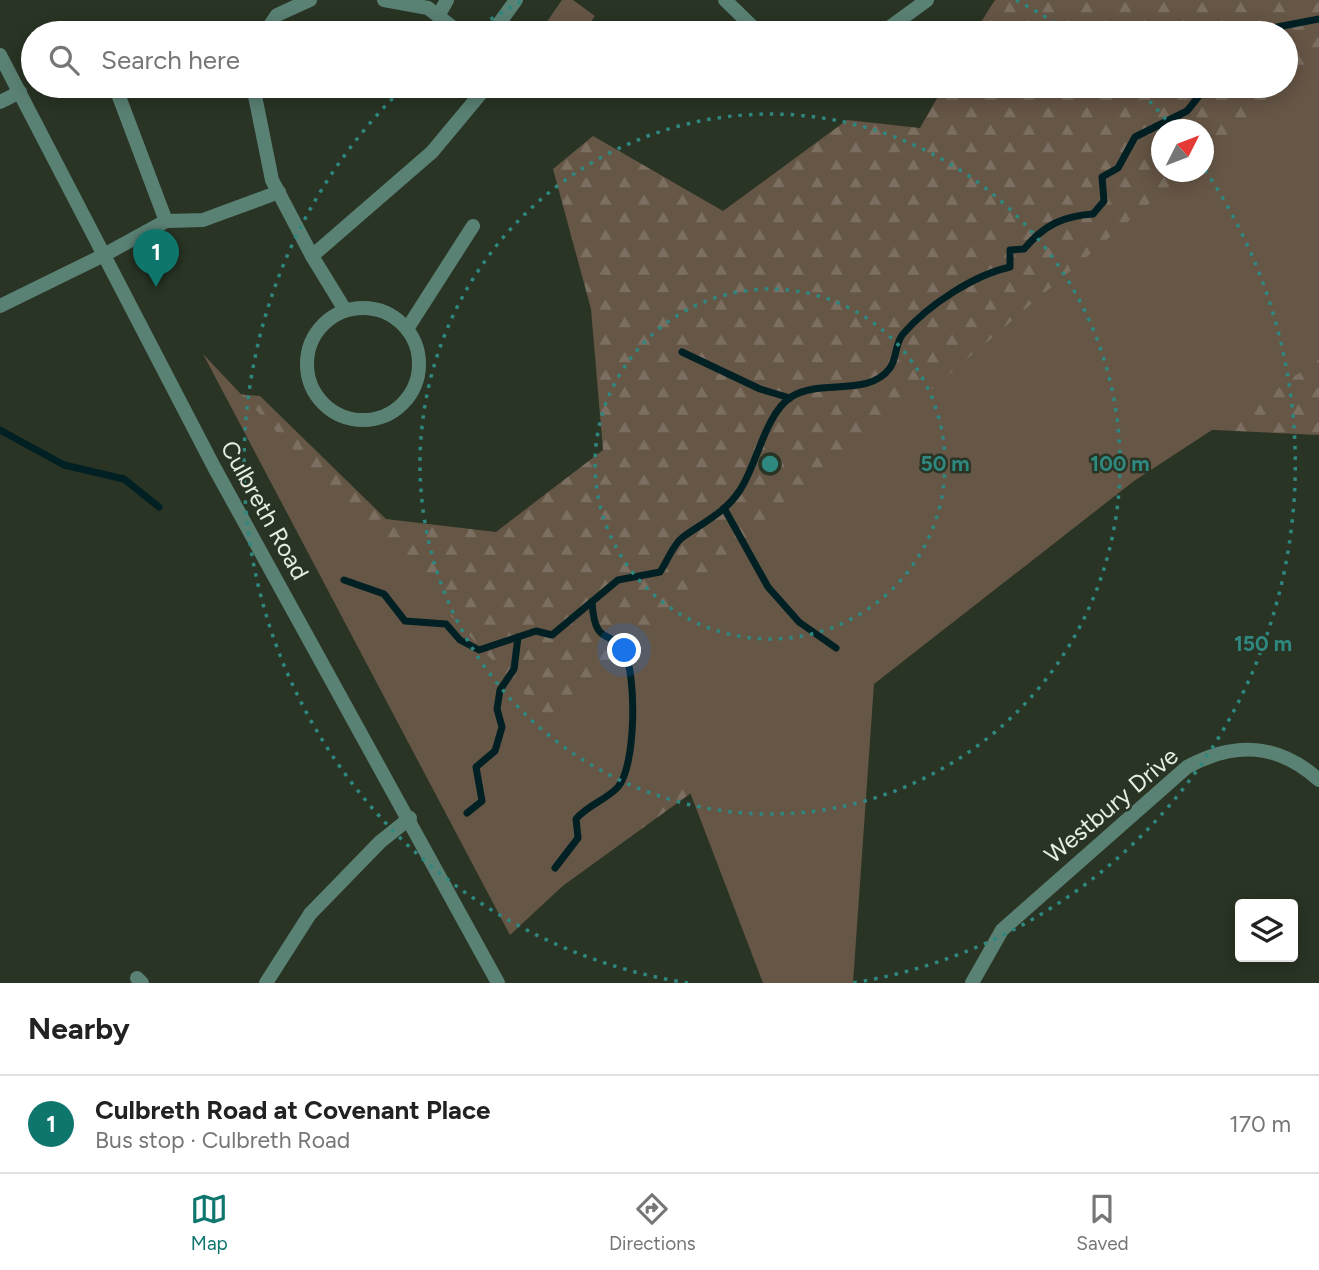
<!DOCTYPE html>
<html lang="en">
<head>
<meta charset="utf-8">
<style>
  :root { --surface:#fff; --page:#f2f2f2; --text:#222; --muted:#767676; --line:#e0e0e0; --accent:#0f766e }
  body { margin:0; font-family:Figtree,sans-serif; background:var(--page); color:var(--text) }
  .controls { position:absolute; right:21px; bottom:21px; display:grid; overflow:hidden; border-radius:7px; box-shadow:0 4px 18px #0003 }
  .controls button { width:63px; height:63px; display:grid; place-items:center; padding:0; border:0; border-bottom:2px solid var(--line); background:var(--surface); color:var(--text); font:35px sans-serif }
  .compass { position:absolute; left:1151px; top:119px; width:63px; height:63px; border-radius:50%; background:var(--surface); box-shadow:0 4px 18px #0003; rotate:48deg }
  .you { position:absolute; left:625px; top:651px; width:24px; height:24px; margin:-18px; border:5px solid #fff; border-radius:50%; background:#1a73e8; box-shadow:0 0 0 10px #1a73e833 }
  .badge { display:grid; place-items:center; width:46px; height:46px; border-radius:50%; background:var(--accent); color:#fff; font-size:23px; font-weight:700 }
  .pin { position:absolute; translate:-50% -58px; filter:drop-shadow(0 2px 4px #0008) }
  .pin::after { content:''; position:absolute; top:37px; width:24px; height:21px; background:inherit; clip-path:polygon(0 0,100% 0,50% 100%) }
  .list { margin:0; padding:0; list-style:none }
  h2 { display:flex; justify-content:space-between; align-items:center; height:91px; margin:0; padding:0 28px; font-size:30px }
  h2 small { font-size:23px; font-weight:400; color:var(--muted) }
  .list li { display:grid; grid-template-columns:46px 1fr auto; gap:21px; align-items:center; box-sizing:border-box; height:98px; padding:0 28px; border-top:2px solid var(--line) }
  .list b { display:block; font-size:26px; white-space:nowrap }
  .list p { margin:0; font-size:23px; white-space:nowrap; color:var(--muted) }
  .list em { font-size:23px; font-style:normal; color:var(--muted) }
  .icon { flex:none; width:38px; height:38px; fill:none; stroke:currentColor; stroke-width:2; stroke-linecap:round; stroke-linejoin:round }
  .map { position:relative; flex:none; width:1319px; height:983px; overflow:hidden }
  .search { position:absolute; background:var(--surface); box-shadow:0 4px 18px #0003; left:21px; right:21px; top:21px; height:77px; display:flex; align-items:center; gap:18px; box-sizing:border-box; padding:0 24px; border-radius:38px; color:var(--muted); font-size:26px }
  .sheet { height:189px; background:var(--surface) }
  nav { display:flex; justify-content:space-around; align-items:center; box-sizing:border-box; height:98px; border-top:2px solid var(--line); background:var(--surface); font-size:19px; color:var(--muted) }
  nav a { display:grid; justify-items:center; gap:4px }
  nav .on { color:var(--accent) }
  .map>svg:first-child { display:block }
</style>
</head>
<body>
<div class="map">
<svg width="1319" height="983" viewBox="0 0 1319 983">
  <defs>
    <pattern id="forest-firs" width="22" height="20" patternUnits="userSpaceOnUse" patternTransform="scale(1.75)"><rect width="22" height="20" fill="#665646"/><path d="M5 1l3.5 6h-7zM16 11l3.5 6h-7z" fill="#7c6f61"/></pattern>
  </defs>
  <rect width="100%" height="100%" fill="#293424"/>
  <path fill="url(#forest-firs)" fill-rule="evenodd" d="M 995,0 L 1319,0 L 1319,435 L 1194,429 L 517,919 L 226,393 L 260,396 L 386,519 L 496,532 L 603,450 L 591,309 L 553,169 L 593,136 L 723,211 L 847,120 L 920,128 L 944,86 L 1286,86 L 1286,33 L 974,33 ZM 1162,130 L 1204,130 L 1204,172 L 1162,172 Z"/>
  <g fill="#665646">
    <path d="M 562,0 L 573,0 L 595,16 L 583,33 L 555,33 L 556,31 L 546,23 Z"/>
    <path d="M 1319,58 L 1319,360 L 1134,481 L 874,684 L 853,983 L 763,983 L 683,774 L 510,935 L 203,354 L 547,718 L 1186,172 L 1204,172 L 1204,157 Z"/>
  </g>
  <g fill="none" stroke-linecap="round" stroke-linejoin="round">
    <g stroke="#002024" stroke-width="7">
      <path d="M 1266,33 L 1267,29 L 1319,19"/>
      <path d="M 682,352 L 760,389 L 790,398"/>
      <path d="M 0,430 L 64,465 L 124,479 L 159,507"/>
      <path d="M 724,508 L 768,587 L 799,622 L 836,648"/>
      <path d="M 344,580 L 384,594 L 405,621 L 446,624 L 460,640 L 479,650 L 536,631 L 552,635 L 618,580 L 660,572 C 667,562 673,544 683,537 C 704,522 726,512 740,490 C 757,465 765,414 791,397 C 820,378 868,398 890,368 C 897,358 895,343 903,334 C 928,305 974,275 1010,267 L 1010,250 L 1024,249 C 1044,225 1063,216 1093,214 L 1104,201 L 1102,177 L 1118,168 L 1135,137 L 1187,111 L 1207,86"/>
      <path d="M 467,813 L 482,801 L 476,767 L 495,751 L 502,727 L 497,709 L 500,690 L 514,669 L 518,637"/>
      <path d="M 555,868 L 578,838 L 576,819 C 588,805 606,800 618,787 C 636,766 637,675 624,651 C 611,628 595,649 592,602"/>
    </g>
    <g stroke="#5a8274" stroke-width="14">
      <path d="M 384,0 L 428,8 L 460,33"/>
      <path d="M 725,0 L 759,33"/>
      <path d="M 438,16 L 447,0"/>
      <path d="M 265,33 L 277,15 L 310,0"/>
      <path d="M 492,33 L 516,0"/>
      <path d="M 882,33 L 927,0"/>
      <path d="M 115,86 L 166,221"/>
      <path d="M 253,86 L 272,180 L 312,256 L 432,152 L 487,86"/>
      <path d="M 0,102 L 20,92"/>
      <path d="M 104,255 L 166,221 L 203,220 L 279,192"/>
      <path d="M 312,256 L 345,310"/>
      <circle cx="363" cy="364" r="56"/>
      <path d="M 407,329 L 473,226"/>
    </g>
    <g stroke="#5a8274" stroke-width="14">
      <path d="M 0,306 L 104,255"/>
      <path d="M 137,978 L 142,983"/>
      <path d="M 266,983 L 310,914 L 380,842 L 410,818"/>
      <path d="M 972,983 L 1002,930 L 1187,767 C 1235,741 1278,743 1319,780"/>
    </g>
    <path stroke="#5a8274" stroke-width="14" d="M 0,55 L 214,467 L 498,983"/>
  </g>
  <g fill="none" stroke="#2f8880" stroke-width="3.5" stroke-dasharray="3.5 7">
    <circle cx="770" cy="464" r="175"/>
    <circle cx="770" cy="464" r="350"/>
    <path d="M688 983A525 525 0 0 1 405 86M473 31A525 525 0 0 1 524 0M1016 0A525 525 0 0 1 1067 31M1135 86A525 525 0 0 1 1172 127M1205 170A525 525 0 0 1 852 983"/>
  </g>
  <g text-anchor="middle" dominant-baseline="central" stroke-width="5" stroke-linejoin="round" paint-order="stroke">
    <g font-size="24" fill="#e6ede3" stroke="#293424">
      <text transform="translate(265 510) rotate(61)">Culbreth Road</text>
      <text transform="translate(1111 805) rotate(-40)">Westbury Drive</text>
    </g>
  </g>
  <circle cx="770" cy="464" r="10" fill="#2f8880" stroke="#293424" stroke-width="3.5"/>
  <g font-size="21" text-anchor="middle" font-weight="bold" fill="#2f8880" stroke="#293424" stroke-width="5" stroke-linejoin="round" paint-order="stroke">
    <text x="945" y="471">50 m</text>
    <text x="1120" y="471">100 m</text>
    <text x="1263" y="651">150 m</text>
  </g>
</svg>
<div class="controls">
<button><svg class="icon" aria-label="layers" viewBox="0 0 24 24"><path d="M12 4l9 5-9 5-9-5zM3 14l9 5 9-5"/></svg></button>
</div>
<svg class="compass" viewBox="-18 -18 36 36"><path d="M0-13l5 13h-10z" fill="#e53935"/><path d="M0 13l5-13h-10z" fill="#767676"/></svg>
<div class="you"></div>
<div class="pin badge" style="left:156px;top:287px">1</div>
<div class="search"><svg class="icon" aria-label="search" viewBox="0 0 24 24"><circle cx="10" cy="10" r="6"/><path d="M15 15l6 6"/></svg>Search here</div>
</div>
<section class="sheet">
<h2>Nearby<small></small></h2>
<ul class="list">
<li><span class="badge">1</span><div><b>Culbreth Road at Covenant Place</b><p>Bus stop · Culbreth Road</p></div><em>170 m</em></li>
</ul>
</section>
<nav>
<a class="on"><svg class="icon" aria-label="map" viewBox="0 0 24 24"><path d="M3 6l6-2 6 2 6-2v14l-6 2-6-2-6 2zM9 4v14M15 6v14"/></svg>Map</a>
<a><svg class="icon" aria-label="directions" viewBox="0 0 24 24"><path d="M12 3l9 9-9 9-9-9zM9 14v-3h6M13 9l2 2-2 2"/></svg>Directions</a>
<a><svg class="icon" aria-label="saved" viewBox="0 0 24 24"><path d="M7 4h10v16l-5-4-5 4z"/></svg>Saved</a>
</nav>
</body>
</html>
